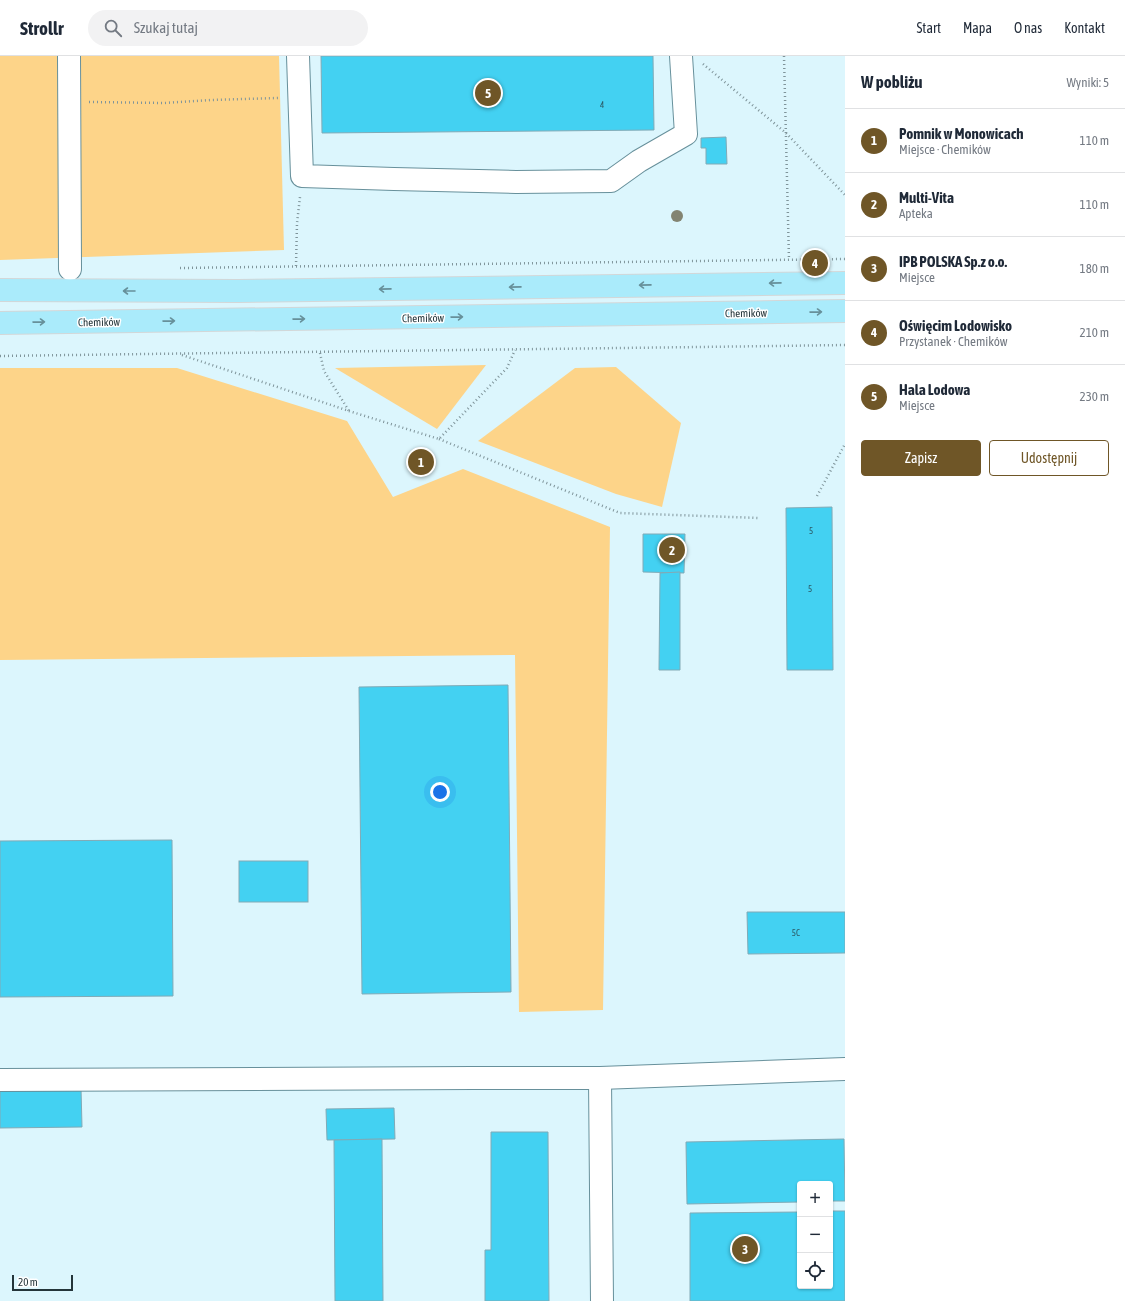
<!DOCTYPE html>
<html lang="pl">
<head>
<meta charset="utf-8">
<style>
  :root { --surface:#fff; --page:#f2f2f3; --text:#1f2937; --muted:#747a83; --line:#e0e1e3; --accent:#6f5627 }
  body { margin:0; font-family:"Asap Condensed",sans-serif; background:var(--page); color:var(--text) }
  .controls { position:absolute; right:12px; bottom:12px; display:grid; overflow:hidden; border-radius:4px; box-shadow:0 1px 3px #0004 }
  .controls button { width:36px; height:36px; display:grid; place-items:center; padding:0; border:0; border-bottom:1px solid var(--line); background:var(--surface); color:var(--text); font:20px sans-serif }
  .scale { position:absolute; left:12px; bottom:10px; width:61px; box-sizing:border-box; padding-left:4px; border:2px solid #24353a; border-top:0; font-size:11px; line-height:14px; white-space:nowrap; color:#24353a; -webkit-text-stroke:3px #fff; paint-order:stroke }
  .you { position:absolute; left:440px; top:736px; width:14px; height:14px; margin:-10px; border:3px solid #fff; border-radius:50%; background:#1a73e8; box-shadow:0 0 0 6px #1a73e833 }
  .badge { display:grid; place-items:center; width:26px; height:26px; border-radius:50%; background:var(--accent); color:#fff; font-size:13px; font-weight:700 }
  .pin { position:absolute; translate:-50% -50%; border:2px solid #fff; box-shadow:0 1px 4px #0006 }
  .list { margin:0; padding:0; list-style:none }
  h2 { display:flex; justify-content:space-between; align-items:center; height:52px; margin:0; padding:0 16px; font-size:17px }
  h2 small { font-size:13px; font-weight:400; color:var(--muted) }
  .list li { display:grid; grid-template-columns:26px 1fr auto; gap:12px; align-items:center; box-sizing:border-box; height:64px; padding:0 16px; border-top:1px solid var(--line) }
  .list b { display:block; font-size:15px; white-space:nowrap }
  .list p { margin:0; font-size:13px; white-space:nowrap; color:var(--muted) }
  .list em { font-size:13px; font-style:normal; color:var(--muted) }
  .actions { display:flex; gap:8px; padding:12px 16px }
  .actions a { flex:1; padding:9px 0; border:1px solid var(--accent); border-radius:4px; text-align:center; font-size:14px; color:var(--accent) }
  .actions .main { background:var(--accent); color:#fff }
  .icon { flex:none; width:22px; height:22px; fill:none; stroke:currentColor; stroke-width:2; stroke-linecap:round; stroke-linejoin:round }
  .map { position:relative; flex:none; width:845px; height:1245px; overflow:hidden }
  header { display:flex; align-items:center; gap:24px; box-sizing:border-box; height:56px; padding:0 20px; background:var(--surface); border-bottom:1px solid var(--line) }
  header strong { font-size:19px }
  nav { display:flex; gap:22px; margin-inline-start:auto; font-size:14px }
  .search { width:280px; height:36px; background:var(--page); display:flex; align-items:center; gap:10px; box-sizing:border-box; padding:0 14px; border-radius:22px; color:var(--muted); font-size:15px }
  main { display:flex }
  aside { flex:1; background:var(--surface) }
  .map>svg:first-child { display:block }
</style>
</head>
<body>
<header>
<strong>Strollr</strong>
<div class="search"><svg class="icon" aria-label="search" viewBox="0 0 24 24"><circle cx="10" cy="10" r="6"/><path d="M15 15l6 6"/></svg>Szukaj tutaj</div>
<nav><a>Start</a><a>Mapa</a><a>O nas</a><a>Kontakt</a></nav>
</header>
<main>
<div class="map">
<svg width="845" height="1245" viewBox="0 0 845 1245">
  <rect width="100%" height="100%" fill="#dcf6fd"/>
  <g fill="#fdd489">
    <path d="M 0,0 L 279,0 L 284,194 L 0,204 Z"/>
    <path d="M 486,309 L 437,373 L 335,312 Z"/>
    <path d="M 616,311 L 681,367 L 662,451 L 616,438 L 478,385 L 575,312 Z"/>
    <path d="M 0,312 L 177,312 L 347,365 L 393,441 L 463,413 L 610,471 L 603,954 L 519,956 L 515,599 L 0,604 Z"/>
  </g>
  <g fill="#43d1f2" stroke="#81aab6">
    <path d="M 321,0 L 653,0 L 654,74 L 322,77 Z"/>
    <path d="M 726,81 L 727,108 L 706,108 L 706,92 L 701,92 L 701,82 Z"/>
    <path d="M 832,451 L 833,614 L 787,614 L 786,452 Z"/>
    <path d="M 643,478 L 685,478 L 684,517 L 643,516 Z"/>
    <path d="M 680,516 L 680,614 L 659,614 L 660,517 Z"/>
    <path d="M 508,629 L 511,936 L 362,938 L 359,631 Z"/>
    <path d="M 172,784 L 173,940 L 0,941 L 0,785 Z"/>
    <rect x="239" y="805" width="69" height="41"/>
    <path d="M 747,856 L 845,856 L 845,897 L 748,898 Z"/>
    <path d="M 0,1032 L 81,1032 L 82,1071 L 0,1072 Z"/>
    <path d="M 394,1052 L 395,1083 L 327,1084 L 326,1053 Z"/>
    <path d="M 491,1076 L 548,1076 L 549,1245 L 485,1245 L 485,1194 L 491,1194 Z"/>
    <path d="M 382,1083 L 383,1245 L 335,1245 L 334,1084 Z"/>
    <path d="M 844,1083 L 845,1145 L 830,1145 L 830,1128 L 800,1128 L 800,1146 L 687,1148 L 686,1086 Z"/>
    <path d="M 830,1155 L 845,1155 L 845,1245 L 690,1245 L 690,1157 L 800,1156 L 800,1230 L 830,1230 Z"/>
  </g>
  <g fill="none" stroke-linecap="round" stroke-linejoin="round">
    <g stroke="#67909b" stroke-width="24">
      <g id="minor">
        <path d="M 69,0 L 70,213"/>
        <path d="M 298,0 L 302,120 L 394,123 L 516,126 L 611,125 L 639,105 L 686,78 L 681,0"/>
        <path d="M 600,1022 L 602,1245"/>
        <path d="M 0,1024 L 473,1022 L 600,1022 L 845,1013"/>
      </g>
    </g>
    <g stroke="#d3d7d8" stroke-width="24">
      <g id="major">
        <path d="M 0,234 L 238,235 L 845,227"/>
        <path d="M 0,267 L 845,255"/>
      </g>
    </g>
    <g stroke="#7f949a" stroke-width="2.5" stroke-dasharray="1 3" stroke-linecap="butt">
      <path d="M 784,0 L 789,204"/>
      <path d="M 703,8 L 786,77 L 845,139"/>
      <path d="M 89,46 L 164,47 L 211,44 L 278,42"/>
      <path d="M 296,210 L 297,167 L 300,141"/>
      <path d="M 180,212 L 845,203"/>
      <path d="M 320,297 L 324,315 L 349,355"/>
      <path d="M 182,299 L 349,355 L 439,383 L 507,312 L 515,294"/>
      <path d="M 0,300 C 282,296 563,293 845,289"/>
      <path d="M 439,383 L 620,457 L 759,462"/>
      <path d="M 817,440 L 845,388"/>
    </g>
    <use href="#minor" stroke="#fff" stroke-width="22"/>
    <use href="#major" stroke="#aaebfb" stroke-width="22"/>
  </g>
  <circle fill="#838472" cx="677" cy="160" r="6"/>
  <defs><path id="oneway-shaft" d="M-6 0H5M1.5-3L5.5 0L1.5 3" fill="none" stroke-width="1.6" stroke-linecap="round" stroke-linejoin="round"/></defs>
  <g stroke="#67909a">
    <use href="#oneway-shaft" transform="translate(775 227) rotate(179)"/>
    <use href="#oneway-shaft" transform="translate(645 229) rotate(179)"/>
    <use href="#oneway-shaft" transform="translate(515 231) rotate(179)"/>
    <use href="#oneway-shaft" transform="translate(385 233) rotate(179)"/>
    <use href="#oneway-shaft" transform="translate(129 235) rotate(-180)"/>
    <use href="#oneway-shaft" transform="translate(816 256) rotate(-1)"/>
    <use href="#oneway-shaft" transform="translate(457 261) rotate(-1)"/>
    <use href="#oneway-shaft" transform="translate(299 263) rotate(-1)"/>
    <use href="#oneway-shaft" transform="translate(169 265) rotate(-1)"/>
    <use href="#oneway-shaft" transform="translate(39 266) rotate(-1)"/>
  </g>
  <g text-anchor="middle" dominant-baseline="central" stroke-width="3" stroke-linejoin="round" paint-order="stroke">
    <g font-size="9" fill="#2c5c68">
      <text x="602" y="49">4</text>
      <text x="811" y="475">5</text>
      <text x="810" y="533">5</text>
      <text x="796" y="877">5C</text>
    </g>
    <g font-size="11" fill="#24353a" stroke="#fff">
      <text transform="translate(746 257) rotate(-1)">Chemików</text>
      <text transform="translate(423 262) rotate(-1)">Chemików</text>
      <text transform="translate(99 266) rotate(-1)">Chemików</text>
    </g>
  </g>
</svg>
<div class="controls">
<button>+</button>
<button>−</button>
<button><svg class="icon" aria-label="locate" viewBox="0 0 24 24"><circle cx="12" cy="12" r="6"/><path d="M12 2v4M12 18v4M2 12h4M18 12h4"/></svg></button>
</div>
<div class="scale">20 m</div>
<div class="you"></div>
<div class="pin badge" style="left:421px;top:406px">1</div>
<div class="pin badge" style="left:672px;top:494px">2</div>
<div class="pin badge" style="left:745px;top:1193px">3</div>
<div class="pin badge" style="left:815px;top:207px">4</div>
<div class="pin badge" style="left:488px;top:37px">5</div>
</div>
<aside>
<h2>W pobliżu<small>Wyniki: 5</small></h2>
<ul class="list">
<li><span class="badge">1</span><div><b>Pomnik w Monowicach</b><p>Miejsce · Chemików</p></div><em>110 m</em></li>
<li><span class="badge">2</span><div><b>Multi-Vita</b><p>Apteka</p></div><em>110 m</em></li>
<li><span class="badge">3</span><div><b>IPB POLSKA Sp.z o.o.</b><p>Miejsce</p></div><em>180 m</em></li>
<li><span class="badge">4</span><div><b>Oświęcim Lodowisko</b><p>Przystanek · Chemików</p></div><em>210 m</em></li>
<li><span class="badge">5</span><div><b>Hala Lodowa</b><p>Miejsce</p></div><em>230 m</em></li>
</ul>
<div class="actions"><a class="main">Zapisz</a><a>Udostępnij</a></div>
</aside>
</main>
</body>
</html>
